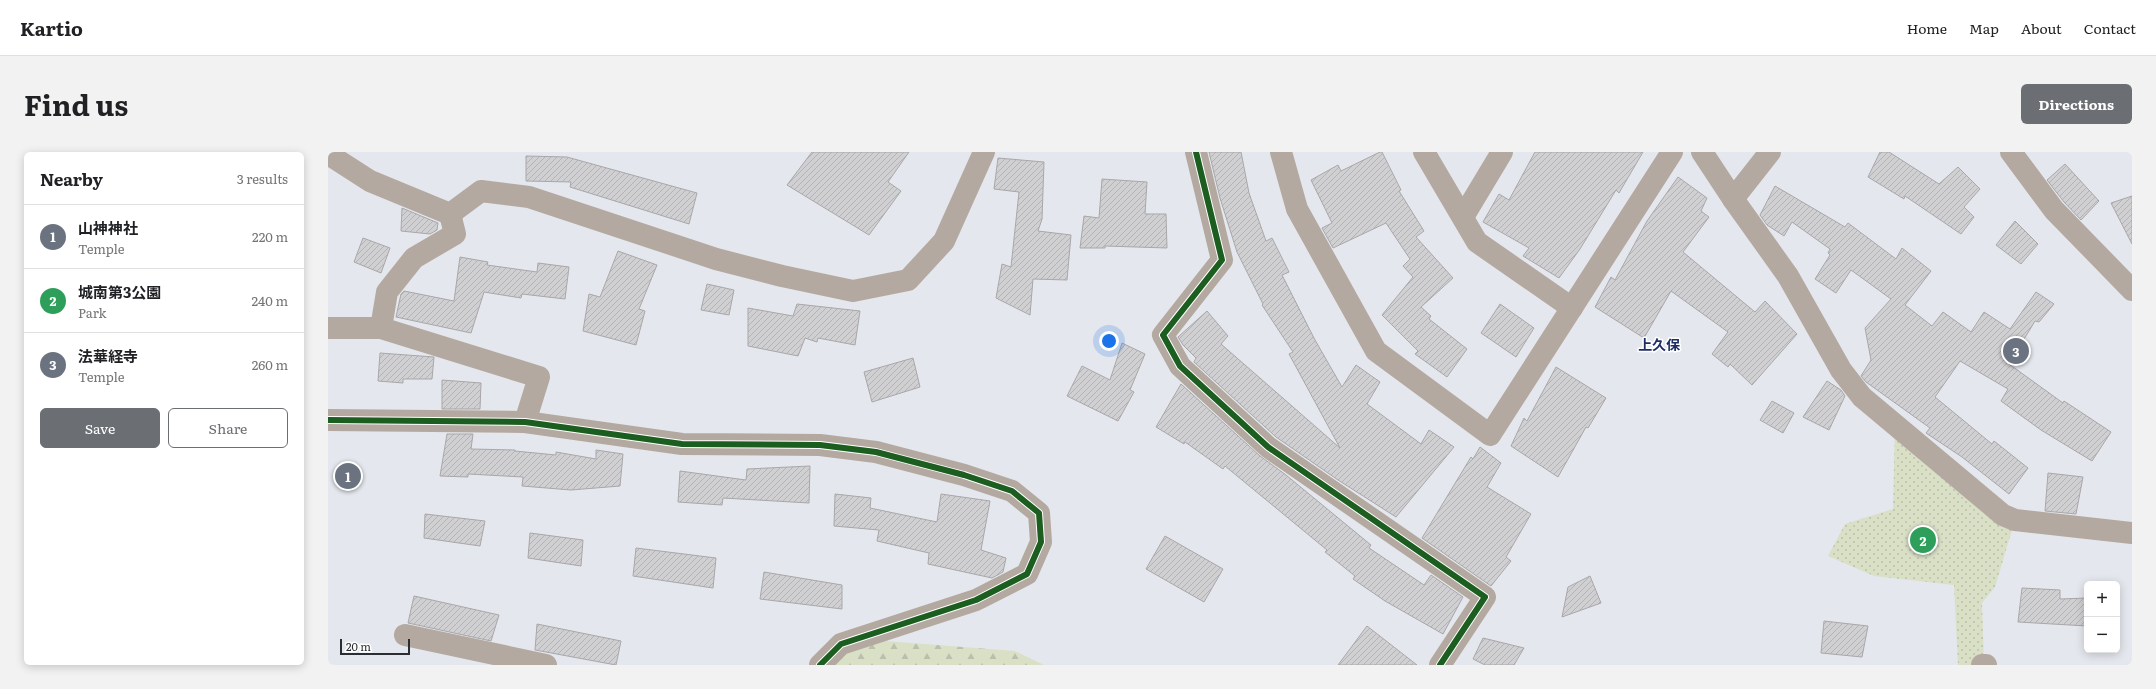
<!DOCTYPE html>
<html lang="en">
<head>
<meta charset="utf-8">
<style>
  :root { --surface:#fff; --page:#f2f2f2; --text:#202124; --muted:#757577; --line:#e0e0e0; --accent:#6b6e73 }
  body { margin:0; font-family:Literata,"Noto Sans JP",serif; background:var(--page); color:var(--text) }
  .controls { position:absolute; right:12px; bottom:12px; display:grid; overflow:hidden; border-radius:6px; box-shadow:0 2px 10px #0003 }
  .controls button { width:36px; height:36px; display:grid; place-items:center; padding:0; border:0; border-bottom:1px solid var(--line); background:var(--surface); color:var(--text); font:20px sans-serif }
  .scale { position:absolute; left:12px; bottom:10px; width:70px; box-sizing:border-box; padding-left:4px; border:2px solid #2a2d31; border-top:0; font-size:11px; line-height:14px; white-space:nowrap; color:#2a2d31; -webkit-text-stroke:3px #fff; paint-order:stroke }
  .you { position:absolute; left:781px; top:189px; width:14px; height:14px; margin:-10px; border:3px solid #fff; border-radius:50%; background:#1a73e8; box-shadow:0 0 0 6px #1a73e833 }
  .badge { display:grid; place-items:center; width:26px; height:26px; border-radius:50%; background:var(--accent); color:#fff; font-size:13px; font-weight:700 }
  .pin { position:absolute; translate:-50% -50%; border:2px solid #fff; box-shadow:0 1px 4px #0006 }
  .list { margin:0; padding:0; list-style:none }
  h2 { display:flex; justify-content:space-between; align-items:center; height:52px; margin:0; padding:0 16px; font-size:17px }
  h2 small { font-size:13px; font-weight:400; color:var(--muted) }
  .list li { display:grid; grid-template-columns:26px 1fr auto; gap:12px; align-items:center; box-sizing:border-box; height:64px; padding:0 16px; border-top:1px solid var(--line) }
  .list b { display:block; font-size:15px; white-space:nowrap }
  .list p { margin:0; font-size:13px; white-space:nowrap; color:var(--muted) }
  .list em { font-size:13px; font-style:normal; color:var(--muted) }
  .actions { display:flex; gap:8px; padding:12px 16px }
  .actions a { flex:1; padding:9px 0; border:1px solid var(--accent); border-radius:6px; text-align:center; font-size:14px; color:var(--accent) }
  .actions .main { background:var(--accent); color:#fff }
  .map { position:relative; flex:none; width:1804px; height:513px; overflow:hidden; border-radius:6px }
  header { display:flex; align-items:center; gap:24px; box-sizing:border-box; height:56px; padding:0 20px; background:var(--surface); border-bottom:1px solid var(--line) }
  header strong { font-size:19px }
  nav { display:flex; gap:22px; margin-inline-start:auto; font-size:14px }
  .intro { display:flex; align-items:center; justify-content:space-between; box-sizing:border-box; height:96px; padding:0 24px }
  h1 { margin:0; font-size:28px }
  .button { padding:10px 18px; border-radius:6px; background:var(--accent); color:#fff; font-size:14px; font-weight:700 }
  main { display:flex; gap:24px; padding:0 24px }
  aside { flex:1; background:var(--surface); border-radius:6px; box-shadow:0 2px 10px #0003 }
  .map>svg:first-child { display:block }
</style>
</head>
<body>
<header>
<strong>Kartio</strong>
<nav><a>Home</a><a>Map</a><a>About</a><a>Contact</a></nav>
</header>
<div class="intro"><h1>Find us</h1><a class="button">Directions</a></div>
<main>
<aside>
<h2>Nearby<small>3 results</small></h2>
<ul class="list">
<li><span class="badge" style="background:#6b7280">1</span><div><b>山神神社</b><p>Temple</p></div><em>220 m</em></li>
<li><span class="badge" style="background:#2e9e5b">2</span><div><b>城南第3公園</b><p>Park</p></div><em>240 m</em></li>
<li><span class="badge" style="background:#6b7280">3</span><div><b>法華経寺</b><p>Temple</p></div><em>260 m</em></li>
</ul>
<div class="actions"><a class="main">Save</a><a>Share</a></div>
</aside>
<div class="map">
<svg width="1804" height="513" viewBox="0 0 1804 513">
  <defs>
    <pattern id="forest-firs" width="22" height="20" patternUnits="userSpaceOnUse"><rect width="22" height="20" fill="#d9e0c6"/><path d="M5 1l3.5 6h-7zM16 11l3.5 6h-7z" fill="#bac0ab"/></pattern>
    <pattern id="park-dots" width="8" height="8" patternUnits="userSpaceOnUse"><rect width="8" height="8" fill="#d9e0c6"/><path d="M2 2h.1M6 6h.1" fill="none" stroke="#bac0ab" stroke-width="1.8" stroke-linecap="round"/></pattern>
    <pattern id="building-hatch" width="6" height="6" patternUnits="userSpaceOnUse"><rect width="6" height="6" fill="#d0cfd1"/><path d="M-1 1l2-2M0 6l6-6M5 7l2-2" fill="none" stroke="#b3b2b4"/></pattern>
  </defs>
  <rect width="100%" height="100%" fill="#e4e7ed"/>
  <path fill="url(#forest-firs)" d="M 518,486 L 687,499 L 716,513 L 503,513 Z"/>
  <path fill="url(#park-dots)" d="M 1567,273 L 1687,368 L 1667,435 L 1654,451 L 1656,513 L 1630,513 L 1626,433 L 1546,424 L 1500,404 L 1517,372 L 1565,357 Z"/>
  <g fill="url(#building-hatch)" stroke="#a8a7a9">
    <path d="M 484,0 L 581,0 L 560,30 L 573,39 L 541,83 L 459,33 Z"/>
    <path d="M 881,0 L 913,0 L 921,41 L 938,89 L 944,86 L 961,120 L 954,123 L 987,188 L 1014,235 L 1028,213 L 1052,230 L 1039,252 L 1093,292 L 1101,278 L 1126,295 L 1068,365 L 1010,328 L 948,285 L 866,210 L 868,206 L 855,193 L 850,185 L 879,159 L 900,184 L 893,192 L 1012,296 L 961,202 L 965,200 L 934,153 L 935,152 L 909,100 L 892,46 Z"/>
    <path d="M 1052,0 L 1054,0 L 1073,38 L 1071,39 L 1096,79 L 1088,85 L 1125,126 L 1093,155 L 1103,164 L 1101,167 L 1139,197 L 1119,225 L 1087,202 L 1090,199 L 1054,163 L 1085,125 L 1075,114 L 1082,107 L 1058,71 L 1005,96 L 994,76 L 1004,71 L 983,28 L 1010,13 L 1013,19 Z"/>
    <path d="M 1207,0 L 1315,0 L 1291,41 L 1288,38 L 1252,97 L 1231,126 L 1195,104 L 1201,96 L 1155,70 L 1171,42 L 1181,48 Z"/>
    <path d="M 1552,0 L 1561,0 L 1611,32 L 1630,15 L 1652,37 L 1636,55 L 1646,65 L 1633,82 L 1577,44 L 1576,47 L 1540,25 Z"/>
    <path d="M 198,4 L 239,5 L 369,41 L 361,72 L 242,35 L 243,30 L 198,29 Z"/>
    <path d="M 670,6 L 716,10 L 714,67 L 710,79 L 743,83 L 739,128 L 705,127 L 702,163 L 668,146 L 674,112 L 683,115 L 691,40 L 666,37 Z"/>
    <path d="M 1737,12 L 1771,49 L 1753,68 L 1736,50 L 1719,28 Z"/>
    <path d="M 1350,25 L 1379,46 L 1373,59 L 1381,65 L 1355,100 L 1427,160 L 1437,149 L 1469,182 L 1424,233 L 1402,212 L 1400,215 L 1384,202 L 1400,180 L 1343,139 L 1316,186 L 1267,155 L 1283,125 L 1287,128 L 1319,69 Z"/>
    <path d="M 774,27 L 819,30 L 817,62 L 838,62 L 839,96 L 777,94 L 777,96 L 752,96 L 756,64 L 771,66 Z"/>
    <path d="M 1447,34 L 1517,75 L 1520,71 L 1568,107 L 1574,96 L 1603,119 L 1577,153 L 1604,174 L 1615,160 L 1643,180 L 1656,160 L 1682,177 L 1708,140 L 1726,152 L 1711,170 L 1707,169 L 1681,212 L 1735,251 L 1736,249 L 1783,280 L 1764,309 L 1713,278 L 1673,249 L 1680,237 L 1632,209 L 1607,245 L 1664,292 L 1666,289 L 1700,316 L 1681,342 L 1634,305 L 1598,281 L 1602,276 L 1538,230 L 1533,224 L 1543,208 L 1537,176 L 1563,147 L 1523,118 L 1508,141 L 1487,127 L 1502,103 L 1500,101 L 1502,97 L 1464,70 L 1456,84 L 1439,73 L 1432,63 Z"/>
    <path d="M 1804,44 L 1804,92 L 1783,51 Z"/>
    <path d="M 74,56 L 110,71 L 109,78 L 102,82 L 73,79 Z"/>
    <path d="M 1687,69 L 1710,92 L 1693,112 L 1668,93 Z"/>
    <path d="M 35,86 L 62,96 L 53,121 L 26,110 Z"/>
    <path d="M 290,99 L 329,113 L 311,157 L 317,159 L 308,193 L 255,179 L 261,142 L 272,145 Z"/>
    <path d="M 132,105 L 160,110 L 159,113 L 209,120 L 210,111 L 241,115 L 237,147 L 194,142 L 193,146 L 156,140 L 143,181 L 68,165 L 73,142 L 76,139 L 126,149 Z"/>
    <path d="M 379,132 L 406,138 L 401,163 L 373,158 Z"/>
    <path d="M 469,152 L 532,159 L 527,193 L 490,186 L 489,190 L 477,186 L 470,204 L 420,194 L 420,156 L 465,164 Z"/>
    <path d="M 1172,152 L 1206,176 L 1188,205 L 1153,181 Z"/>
    <path d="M 794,191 L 817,202 L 802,238 L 806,240 L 790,269 L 739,244 L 754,214 L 782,228 Z"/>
    <path d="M 52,201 L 106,205 L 104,227 L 75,227 L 75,231 L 50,229 Z"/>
    <path d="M 585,206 L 592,235 L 544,250 L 536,220 Z"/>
    <path d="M 1228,215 L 1278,246 L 1260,276 L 1258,275 L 1230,325 L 1183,294 L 1196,266 L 1199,269 Z"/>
    <path d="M 114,228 L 153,231 L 152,257 L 114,257 Z"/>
    <path d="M 1499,229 L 1513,238 L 1517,244 L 1501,278 L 1475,265 Z"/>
    <path d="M 853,232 L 932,304 L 958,323 L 1043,393 L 1041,396 L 1096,433 L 1103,423 L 1135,445 L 1115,482 L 1057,449 L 1025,427 L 1027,424 L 997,400 L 999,398 L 897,314 L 895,317 L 857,290 L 856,292 L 828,275 Z"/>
    <path d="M 1444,249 L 1466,261 L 1455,281 L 1432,268 Z"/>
    <path d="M 119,282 L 145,282 L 143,297 L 187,298 L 187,299 L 228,303 L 228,300 L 268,307 L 268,298 L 295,302 L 292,334 L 243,338 L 194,334 L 195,325 L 140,322 L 140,325 L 112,324 Z"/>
    <path d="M 1152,295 L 1173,311 L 1159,335 L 1203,362 L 1178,405 L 1183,409 L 1163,434 L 1094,386 L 1143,305 L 1145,307 Z"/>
    <path d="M 482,314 L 481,351 L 395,346 L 394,353 L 350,350 L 352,319 L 418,328 L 419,317 Z"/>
    <path d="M 1720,321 L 1755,325 L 1748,362 L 1717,359 Z"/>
    <path d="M 507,342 L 543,346 L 542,356 L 609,370 L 613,342 L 662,349 L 653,398 L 678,406 L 675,420 L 664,426 L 600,412 L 601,401 L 549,389 L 551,378 L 506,374 Z"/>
    <path d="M 97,362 L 157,369 L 152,394 L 96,386 Z"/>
    <path d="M 202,381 L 255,388 L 253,414 L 200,406 Z"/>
    <path d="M 837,384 L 895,417 L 876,450 L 818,417 Z"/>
    <path d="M 308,396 L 388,406 L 385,436 L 305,424 Z"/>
    <path d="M 436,420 L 514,433 L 514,457 L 432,447 Z"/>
    <path d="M 1262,424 L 1273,451 L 1234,465 L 1240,435 Z"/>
    <path d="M 1694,436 L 1732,438 L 1732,447 L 1759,446 L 1759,474 L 1690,470 Z"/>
    <path d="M 86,444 L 171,463 L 163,489 L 80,471 Z"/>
    <path d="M 1496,469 L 1540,474 L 1534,505 L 1493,501 Z"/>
    <path d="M 209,472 L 293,489 L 288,513 L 207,498 Z"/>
    <path d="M 1039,474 L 1089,513 L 1010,513 Z"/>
    <path d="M 1155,486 L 1196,496 L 1186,513 L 1157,513 L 1145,507 Z"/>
  </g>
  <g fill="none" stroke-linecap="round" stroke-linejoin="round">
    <g stroke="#b4a9a0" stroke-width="22">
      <path d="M 868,0 L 894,108 L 835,183 L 852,214 L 940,295 L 1157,445 L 1112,513"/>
      <path d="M 953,0 L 969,57 L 1048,199 L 1162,283 L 1344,0"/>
      <path d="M 1096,0 L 1149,90 L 1244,156"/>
      <path d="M 1374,0 L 1405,47 L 1442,0"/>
      <path d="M 1683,0 L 1726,58 L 1804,138"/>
      <path d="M 0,2 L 42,29 L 122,62"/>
      <path d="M 1405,47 L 1460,124 L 1513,218 L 1534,245 L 1675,363 L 1687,368 L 1804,381"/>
      <path d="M 122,62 L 153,39 L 201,45 L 388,107 L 454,124 L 525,139 L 580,128 L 616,89 L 656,0"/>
      <path d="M 122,62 L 127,82 L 86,106 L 59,140 L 53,176 L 211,225 L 197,270"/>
      <path d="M 1135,65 L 1174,0"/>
      <path d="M 0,176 L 53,176"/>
      <path d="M 0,268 L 197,270 L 354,292 L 492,293 L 548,300 L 636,323 L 684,339 L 711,361 L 713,390 L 699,422 L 648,448 L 513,492 L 492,513"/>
      <path d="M 77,483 L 218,513"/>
      <path d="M 1654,513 L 1658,513"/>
    </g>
    <g stroke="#fff" stroke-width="8">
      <g id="cycleway">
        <path d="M 868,0 L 894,108 L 835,183 L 852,214 L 940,295 L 1157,445 L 1112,513"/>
        <path d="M 0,268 L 197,270 L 354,292 L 492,293 L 548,300 L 636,323 L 684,339 L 711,361 L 713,390 L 699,422 L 648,448 L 513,492 L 492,513"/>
      </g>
    </g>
    <use href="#cycleway" stroke="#1b5e20" stroke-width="6"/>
  </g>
  <g text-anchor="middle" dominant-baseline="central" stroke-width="3" stroke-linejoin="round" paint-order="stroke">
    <g font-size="14" font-weight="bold" fill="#1d2d64" stroke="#fff">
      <text x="1331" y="192">上久保</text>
    </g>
  </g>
</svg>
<div class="controls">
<button>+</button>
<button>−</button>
</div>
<div class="scale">20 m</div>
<div class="you"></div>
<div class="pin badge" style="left:20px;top:324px;background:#6b7280">1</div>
<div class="pin badge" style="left:1595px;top:388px;background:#2e9e5b">2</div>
<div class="pin badge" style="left:1688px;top:199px;background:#6b7280">3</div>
</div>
</main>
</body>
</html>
